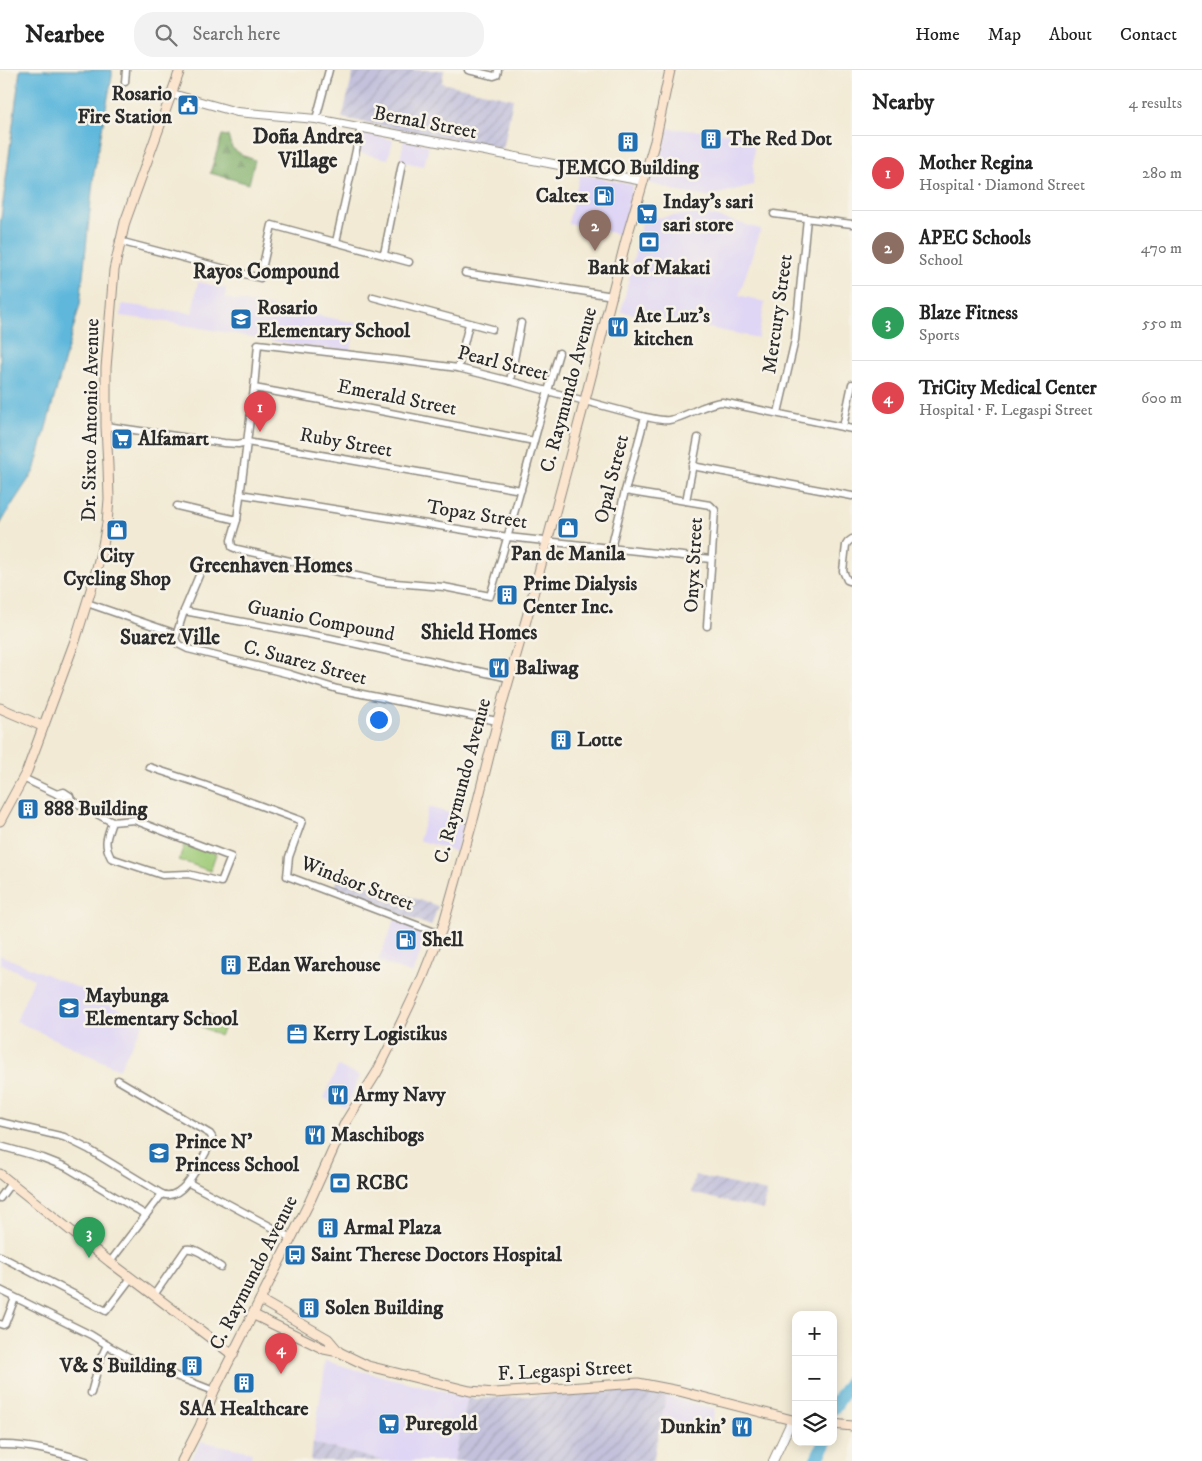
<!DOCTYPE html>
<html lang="en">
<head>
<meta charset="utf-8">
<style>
  :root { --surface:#fff; --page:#f2f2f2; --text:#222; --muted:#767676; --line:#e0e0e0; --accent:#1f6fb2 }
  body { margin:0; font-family:"IM FELL DW Pica",serif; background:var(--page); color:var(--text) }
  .controls { position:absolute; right:15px; bottom:15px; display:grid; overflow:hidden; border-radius:10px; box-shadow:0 2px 12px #0003 }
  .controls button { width:45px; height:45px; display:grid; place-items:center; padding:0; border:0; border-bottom:1px solid var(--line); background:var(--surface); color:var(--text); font:25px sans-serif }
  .you { position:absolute; left:378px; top:649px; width:18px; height:18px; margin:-12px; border:4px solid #fff; border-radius:50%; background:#1a73e8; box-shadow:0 0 0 8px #1a73e833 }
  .badge { display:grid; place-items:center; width:32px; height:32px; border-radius:50%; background:var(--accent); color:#fff; font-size:16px; font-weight:700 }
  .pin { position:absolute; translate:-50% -41px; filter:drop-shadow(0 1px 2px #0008) }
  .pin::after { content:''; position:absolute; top:26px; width:18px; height:15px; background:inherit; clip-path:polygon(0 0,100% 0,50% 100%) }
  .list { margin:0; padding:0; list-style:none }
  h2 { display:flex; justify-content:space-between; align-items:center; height:65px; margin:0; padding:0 20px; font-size:21px }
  h2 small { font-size:16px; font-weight:400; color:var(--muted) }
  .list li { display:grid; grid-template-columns:32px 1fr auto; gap:15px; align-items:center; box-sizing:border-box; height:75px; padding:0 20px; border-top:1px solid var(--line) }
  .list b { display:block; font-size:19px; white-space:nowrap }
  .list p { margin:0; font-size:16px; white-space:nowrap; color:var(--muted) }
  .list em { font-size:16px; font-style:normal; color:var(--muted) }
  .icon { flex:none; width:28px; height:28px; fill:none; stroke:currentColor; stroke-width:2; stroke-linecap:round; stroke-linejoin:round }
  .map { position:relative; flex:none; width:852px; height:1391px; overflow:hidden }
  header { display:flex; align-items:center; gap:30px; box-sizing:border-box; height:70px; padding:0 25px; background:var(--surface); border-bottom:1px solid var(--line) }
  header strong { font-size:24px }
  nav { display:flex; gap:28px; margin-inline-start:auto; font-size:18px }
  .search { width:350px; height:45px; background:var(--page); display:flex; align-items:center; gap:12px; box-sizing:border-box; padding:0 18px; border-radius:20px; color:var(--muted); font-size:19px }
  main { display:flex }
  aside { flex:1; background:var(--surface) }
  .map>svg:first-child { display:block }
</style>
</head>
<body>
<header>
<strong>Nearbee</strong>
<div class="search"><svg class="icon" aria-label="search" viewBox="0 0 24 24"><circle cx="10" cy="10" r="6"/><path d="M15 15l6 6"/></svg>Search here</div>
<nav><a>Home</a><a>Map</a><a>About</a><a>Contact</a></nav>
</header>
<main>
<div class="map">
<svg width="852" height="1391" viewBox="0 0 852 1391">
  <defs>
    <pattern id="industrial-furrows" width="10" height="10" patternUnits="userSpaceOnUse" patternTransform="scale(1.25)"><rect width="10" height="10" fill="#c3c1db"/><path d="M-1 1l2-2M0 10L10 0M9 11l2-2" fill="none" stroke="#a8a6bc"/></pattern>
    <pattern id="forest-firs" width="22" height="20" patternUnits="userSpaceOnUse" patternTransform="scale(1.25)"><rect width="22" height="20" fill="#7faf68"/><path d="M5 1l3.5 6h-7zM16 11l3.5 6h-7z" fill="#688f56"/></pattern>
  </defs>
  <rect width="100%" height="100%" fill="#f7f3e8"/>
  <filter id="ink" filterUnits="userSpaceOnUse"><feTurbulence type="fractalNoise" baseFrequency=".02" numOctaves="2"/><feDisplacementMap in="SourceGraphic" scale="10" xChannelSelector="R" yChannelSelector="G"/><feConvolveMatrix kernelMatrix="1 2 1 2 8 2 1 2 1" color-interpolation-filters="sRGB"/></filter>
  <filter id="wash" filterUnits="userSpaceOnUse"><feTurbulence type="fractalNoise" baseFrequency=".0096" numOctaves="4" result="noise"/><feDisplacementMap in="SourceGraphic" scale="20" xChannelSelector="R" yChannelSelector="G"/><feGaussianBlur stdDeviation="1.12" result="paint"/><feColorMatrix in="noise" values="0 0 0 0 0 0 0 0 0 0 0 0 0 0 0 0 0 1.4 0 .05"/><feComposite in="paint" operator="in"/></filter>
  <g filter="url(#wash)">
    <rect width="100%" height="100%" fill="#f2ead4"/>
    <g fill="#dfd5f5">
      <path d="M 664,58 L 754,65 L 753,115 L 707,127 L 680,122 L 649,113 Z"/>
      <path d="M 362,63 L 393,70 L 388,89 L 357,82 Z"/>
      <path d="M 404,69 L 429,75 L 424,96 L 400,91 Z"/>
      <path d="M 580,104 L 633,115 L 622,165 L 568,153 Z"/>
      <path d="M 703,143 L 761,159 L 739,225 L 765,232 L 758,268 L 680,252 L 621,242 L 643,149 Z"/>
      <path d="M 198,212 L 226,218 L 225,228 L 357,253 L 350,281 L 302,276 L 167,252 L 121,246 L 122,234 L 192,243 Z"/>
      <path d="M 429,737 L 466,748 L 456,782 L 419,770 Z"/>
      <path d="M 395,849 L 428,863 L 412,904 L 378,891 Z"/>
      <path d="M 0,885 L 93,924 L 144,952 L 119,999 L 16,951 L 34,909 L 0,893 Z"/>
      <path d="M 338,996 L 360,1006 L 346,1038 L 324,1028 Z"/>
      <path d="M 326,1291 L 357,1300 L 468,1327 L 454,1391 L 384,1391 L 313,1373 Z"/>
      <path d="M 666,1326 L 715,1339 L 710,1360 L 661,1347 Z"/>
      <path d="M 201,1371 L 252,1382 L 250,1391 L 190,1391 Z"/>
    </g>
    <g fill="url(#industrial-furrows)">
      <path d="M 354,0 L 444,0 L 442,13 L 513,29 L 503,79 L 342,48 Z"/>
      <path d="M 338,809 L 384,818 L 438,836 L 431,856 L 334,819 Z"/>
      <path d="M 695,1105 L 767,1122 L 763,1140 L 691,1123 Z"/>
      <path d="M 635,1319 L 666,1326 L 653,1391 L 454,1391 L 468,1327 L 477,1329 Z"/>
      <path d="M 313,1373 L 384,1391 L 311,1391 Z"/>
    </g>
    <g fill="#9fcb78" stroke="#657b52">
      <path d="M 185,772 L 216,784 L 210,801 L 179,790 Z"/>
      <path d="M 202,941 L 226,953 L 220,966 L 196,954 Z"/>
    </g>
    <path fill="url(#forest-firs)" stroke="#556d4a" d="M 222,65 L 228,66 L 232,78 L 244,86 L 255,90 L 249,114 L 210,103 Z"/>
    <path fill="#5eb8dc" stroke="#447284" d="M 20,0 L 112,0 L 112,6 L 94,102 L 80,234 L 34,401 L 11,436 L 0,455 L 0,156 Z"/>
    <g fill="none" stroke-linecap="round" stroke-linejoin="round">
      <g stroke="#5eb8dc" stroke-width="14">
        <path d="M 833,1338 L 852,1310"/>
        <path d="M 816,1391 L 825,1372"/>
      </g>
    </g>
  </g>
  <g filter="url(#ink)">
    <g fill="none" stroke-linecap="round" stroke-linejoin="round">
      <g stroke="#8e8a80" stroke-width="9">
        <g id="minor">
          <path d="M 468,0 L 494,6 L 497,5 L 498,0"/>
          <path d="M 125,12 L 126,0"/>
          <path d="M 316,49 L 329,0"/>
          <path d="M 774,144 L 852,154"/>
          <path d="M 119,171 L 260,208 L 272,155 L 409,192"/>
          <path d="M 336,172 L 361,57"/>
          <path d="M 384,184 L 402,94"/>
          <path d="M 465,203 L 613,226"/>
          <path d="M 373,227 L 492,259"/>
          <path d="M 458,298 L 469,254"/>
          <path d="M 510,311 L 521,253"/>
          <path d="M 254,318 L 360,337 L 534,371"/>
          <path d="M 778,343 L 795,270 L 807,148"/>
          <path d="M 106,356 L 224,373 L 238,374 L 247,372 L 521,420"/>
          <path d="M 843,357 L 852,314"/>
          <path d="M 692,396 L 852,426"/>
          <path d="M 625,421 L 710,435 L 715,440 L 707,556"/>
          <path d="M 240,424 L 508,467 L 711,489"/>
          <path d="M 686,431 L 698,368"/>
          <path d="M 177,436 L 237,450 L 254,318 L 258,274 L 396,290 L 458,298 L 510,311 L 645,347 C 653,348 661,351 669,350 C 687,347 704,333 722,332 L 852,359"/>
          <path d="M 237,450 L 231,470 L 232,477 L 237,479 L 383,512 L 444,517 L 490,526 C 515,445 535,364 559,283"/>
          <path d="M 852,469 L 848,472 L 846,475 L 843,501 L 847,510 L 852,512"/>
          <path d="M 611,479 L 625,421 L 645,347"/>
          <path d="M 87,533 L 171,562 L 178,574 L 188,579 L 289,604 L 337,619 L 497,651"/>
          <path d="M 184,541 L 330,568 L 509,608"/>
          <path d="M 175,569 L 184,541 L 200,503"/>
          <path d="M 149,697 L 204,715 L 302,751 L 289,787 L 287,806 L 440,864"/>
          <path d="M 23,708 L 57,724 L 62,728 L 71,730 L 112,752 L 134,750 L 231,787 L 221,812 L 188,804 L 162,805 L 111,788 C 103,773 107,767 112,752"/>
          <path d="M 57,724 L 64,722 L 70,726 L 71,730"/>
          <path d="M 0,1052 L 64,1067 L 88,1079 L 162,1124 C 184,1133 202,1088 211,1073 L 212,1067 L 210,1064 L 118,1010"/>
          <path d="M 0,1076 L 43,1088 L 66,1097 L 146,1145"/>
          <path d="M 189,1113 L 292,1168"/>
          <path d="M 0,1128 L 11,1113"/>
          <path d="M 0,1186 L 106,1241 L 131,1208"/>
          <path d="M 110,1192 L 162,1124"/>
          <path d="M 0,1220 L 91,1265 L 112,1278 L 132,1289 L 214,1321"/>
          <path d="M 154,1225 L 186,1179 C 198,1177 211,1191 221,1197"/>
          <path d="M 0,1254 L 3,1255 L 5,1254 L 15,1228"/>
          <path d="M 91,1323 L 100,1290 L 107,1275"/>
          <path d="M 1,1375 C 29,1374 59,1383 86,1391"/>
        </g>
      </g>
      <g stroke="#8e8a80" stroke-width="10">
        <g id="tertiary">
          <path d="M 172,24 L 237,42 L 316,49 L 643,111"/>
          <path d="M 773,1391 L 792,1350"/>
        </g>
      </g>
      <g stroke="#8e8a80" stroke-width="11">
        <g id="secondary">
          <path d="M 0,638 L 42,656"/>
          <path d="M 0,751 L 27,701 L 76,568 L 93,513 L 103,475 L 107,453 L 109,429 L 108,396 L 106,356 L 106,298 L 114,200 L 125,152 L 180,0"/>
          <path d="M 0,1104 L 110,1192 L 233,1285"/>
          <path d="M 260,1230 L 328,1269 L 339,1282"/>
          <path d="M 252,1244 L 324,1279 L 339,1282 L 368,1296 L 470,1321 L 495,1323 L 638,1313 L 679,1321 L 796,1351"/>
          <path d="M 833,1354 L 852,1356"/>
          <path d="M 182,1391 L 200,1356 L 214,1321 L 309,1133 L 345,1053 L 377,1002 L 391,974 L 421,911 L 443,856 L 474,746 L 503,630 L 527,547 L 585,330 L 626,170 L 655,71 L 670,0"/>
        </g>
      </g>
      <use href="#minor" stroke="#fff" stroke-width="6"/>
      <use href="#tertiary" stroke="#fff" stroke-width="8"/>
      <use href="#secondary" stroke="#fbe5cf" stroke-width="9"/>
    </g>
  </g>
  <defs>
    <g id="civic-square" transform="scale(1.125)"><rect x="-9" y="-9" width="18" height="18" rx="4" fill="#1f6fb2" stroke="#f7f3e8"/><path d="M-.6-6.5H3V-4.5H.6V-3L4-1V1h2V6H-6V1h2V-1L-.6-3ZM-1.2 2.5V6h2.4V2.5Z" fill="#fff"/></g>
    <g id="building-square" transform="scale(1.125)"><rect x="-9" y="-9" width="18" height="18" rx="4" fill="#1f6fb2" stroke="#f7f3e8"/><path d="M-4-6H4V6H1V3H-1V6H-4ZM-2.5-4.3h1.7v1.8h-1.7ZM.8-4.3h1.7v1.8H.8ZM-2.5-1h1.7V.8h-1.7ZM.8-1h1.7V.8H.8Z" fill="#fff"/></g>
    <g id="fuel-square" transform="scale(1.125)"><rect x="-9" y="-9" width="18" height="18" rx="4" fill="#1f6fb2" stroke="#f7f3e8"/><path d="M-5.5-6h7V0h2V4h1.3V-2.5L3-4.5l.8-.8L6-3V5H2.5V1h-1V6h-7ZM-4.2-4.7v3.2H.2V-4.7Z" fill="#fff"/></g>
    <g id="supermarket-square" transform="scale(1.125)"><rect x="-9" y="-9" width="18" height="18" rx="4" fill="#1f6fb2" stroke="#f7f3e8"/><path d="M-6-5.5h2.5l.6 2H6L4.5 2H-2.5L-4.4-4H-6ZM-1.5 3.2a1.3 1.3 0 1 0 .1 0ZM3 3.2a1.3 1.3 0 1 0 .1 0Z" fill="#fff"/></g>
    <g id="bank-square" transform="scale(1.125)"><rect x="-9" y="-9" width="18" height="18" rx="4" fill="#1f6fb2" stroke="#f7f3e8"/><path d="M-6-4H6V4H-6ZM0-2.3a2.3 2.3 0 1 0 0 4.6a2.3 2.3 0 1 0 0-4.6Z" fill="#fff"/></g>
    <g id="school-square" transform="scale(1.125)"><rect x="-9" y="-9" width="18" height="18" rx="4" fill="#1f6fb2" stroke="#f7f3e8"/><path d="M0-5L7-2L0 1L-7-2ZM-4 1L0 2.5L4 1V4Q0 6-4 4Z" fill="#fff"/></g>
    <g id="restaurant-square" transform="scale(1.125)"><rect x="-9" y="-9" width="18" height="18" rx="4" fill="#1f6fb2" stroke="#f7f3e8"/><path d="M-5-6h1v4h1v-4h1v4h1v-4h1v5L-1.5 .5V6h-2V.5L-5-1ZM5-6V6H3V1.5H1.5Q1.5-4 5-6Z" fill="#fff"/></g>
    <g id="shop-square" transform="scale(1.125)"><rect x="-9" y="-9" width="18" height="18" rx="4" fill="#1f6fb2" stroke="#f7f3e8"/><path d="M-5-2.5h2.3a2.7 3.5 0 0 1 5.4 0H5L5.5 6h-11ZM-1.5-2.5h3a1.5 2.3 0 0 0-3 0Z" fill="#fff"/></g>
    <g id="office-square" transform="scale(1.125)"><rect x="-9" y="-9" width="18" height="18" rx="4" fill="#1f6fb2" stroke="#f7f3e8"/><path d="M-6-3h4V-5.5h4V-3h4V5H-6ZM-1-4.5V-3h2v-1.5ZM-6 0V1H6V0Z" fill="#fff"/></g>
    <g id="bus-square" transform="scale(1.125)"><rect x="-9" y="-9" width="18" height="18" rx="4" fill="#1f6fb2" stroke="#f7f3e8"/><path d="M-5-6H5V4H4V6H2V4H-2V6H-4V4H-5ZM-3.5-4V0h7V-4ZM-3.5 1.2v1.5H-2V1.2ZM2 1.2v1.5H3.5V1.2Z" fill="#fff"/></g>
  </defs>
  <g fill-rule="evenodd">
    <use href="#civic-square" x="188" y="35"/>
    <use href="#building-square" x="711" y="69"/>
    <use href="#building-square" x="628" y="72"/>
    <use href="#fuel-square" x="604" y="126"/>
    <use href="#supermarket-square" x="647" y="144"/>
    <use href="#bank-square" x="649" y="172"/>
    <use href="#school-square" x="241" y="249"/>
    <use href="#restaurant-square" x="618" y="257"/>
    <use href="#supermarket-square" x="122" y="369"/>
    <use href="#shop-square" x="568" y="458"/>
    <use href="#shop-square" x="117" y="460"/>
    <use href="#building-square" x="507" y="525"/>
    <use href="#restaurant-square" x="499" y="598"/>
    <use href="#building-square" x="561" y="670"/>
    <use href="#building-square" x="28" y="739"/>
    <use href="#fuel-square" x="406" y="870"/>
    <use href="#building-square" x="231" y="895"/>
    <use href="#school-square" x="69" y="938"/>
    <use href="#office-square" x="297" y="964"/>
    <use href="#restaurant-square" x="338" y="1025"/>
    <use href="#restaurant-square" x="315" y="1065"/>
    <use href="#school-square" x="159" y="1083"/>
    <use href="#bank-square" x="340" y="1113"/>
    <use href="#building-square" x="328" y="1158"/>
    <use href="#bus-square" x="295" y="1185"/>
    <use href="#building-square" x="309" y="1238"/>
    <use href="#building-square" x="192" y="1296"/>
    <use href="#building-square" x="244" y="1313"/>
    <use href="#supermarket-square" x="389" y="1354"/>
    <use href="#restaurant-square" x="742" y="1357"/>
  </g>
  <g text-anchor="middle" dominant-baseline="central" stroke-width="5" stroke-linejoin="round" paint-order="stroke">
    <g font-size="20" font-weight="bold" fill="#2b2b2b" stroke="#f7f3e8" text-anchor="start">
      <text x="172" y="24" text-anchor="end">Rosario<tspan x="172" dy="23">Fire Station</tspan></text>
      <text x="727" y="69">The Red Dot</text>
      <text x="628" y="98" text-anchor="middle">JEMCO Building</text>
      <text x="588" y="126" text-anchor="end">Caltex</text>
      <text x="663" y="132">Inday's sari<tspan x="663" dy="23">sari store</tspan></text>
      <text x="649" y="198" text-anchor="middle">Bank of Makati</text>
      <text x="257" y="238">Rosario<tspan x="257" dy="23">Elementary School</tspan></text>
      <text x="634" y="246">Ate Luz's<tspan x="634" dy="23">kitchen</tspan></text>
      <text x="138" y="369">Alfamart</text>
      <text x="568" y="484" text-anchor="middle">Pan de Manila</text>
      <text x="117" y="486" text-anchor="middle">City<tspan x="117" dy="23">Cycling Shop</tspan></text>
      <text x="523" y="514">Prime Dialysis<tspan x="523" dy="23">Center Inc.</tspan></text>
      <text x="515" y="598">Baliwag</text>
      <text x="577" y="670">Lotte</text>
      <text x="44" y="739">888 Building</text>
      <text x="422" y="870">Shell</text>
      <text x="247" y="895">Edan Warehouse</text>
      <text x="85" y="926">Maybunga<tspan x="85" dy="23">Elementary School</tspan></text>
      <text x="313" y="964">Kerry Logistikus</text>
      <text x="354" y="1025">Army Navy</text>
      <text x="331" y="1065">Maschibogs</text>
      <text x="175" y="1072">Prince N'<tspan x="175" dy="23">Princess School</tspan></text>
      <text x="356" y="1113">RCBC</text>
      <text x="344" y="1158">Armal Plaza</text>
      <text x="311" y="1185">Saint Therese Doctors Hospital</text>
      <text x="325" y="1238">Solen Building</text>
      <text x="176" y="1296" text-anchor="end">V&amp; S Building</text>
      <text x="244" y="1339" text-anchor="middle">SAA Healthcare</text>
      <text x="405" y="1354">Puregold</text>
      <text x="726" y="1357" text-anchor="end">Dunkin'</text>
    </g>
    <g font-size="20" fill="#2b2b2b" stroke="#f7f3e8">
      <text transform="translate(425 53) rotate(11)">Bernal Street</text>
      <text transform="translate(778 244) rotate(-82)">Mercury Street</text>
      <text transform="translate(503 294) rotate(14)">Pearl Street</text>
      <text transform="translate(569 320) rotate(-75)">C. Raymundo Avenue</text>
      <text transform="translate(397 328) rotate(11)">Emerald Street</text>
      <text transform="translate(91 350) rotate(-89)">Dr. Sixto Antonio Avenue</text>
      <text transform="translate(346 373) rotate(10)">Ruby Street</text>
      <text transform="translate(612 409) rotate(-76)">Opal Street</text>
      <text transform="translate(477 445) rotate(9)">Topaz Street</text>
      <text transform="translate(694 495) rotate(-87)">Onyx Street</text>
      <text transform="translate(321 551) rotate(11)">Guanio Compound</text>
      <text transform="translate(305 593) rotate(15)">C. Suarez Street</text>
      <text transform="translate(463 711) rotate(-75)">C. Raymundo Avenue</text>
      <text transform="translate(357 814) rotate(21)">Windsor Street</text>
      <text transform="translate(254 1203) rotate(-63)">C. Raymundo Avenue</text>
      <text transform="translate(565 1301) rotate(-3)">F. Legaspi Street</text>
    </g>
    <g font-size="21" font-weight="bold" fill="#2b2b2b" stroke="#f7f3e8">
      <text x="308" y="67">Doña Andrea<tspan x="308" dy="24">Village</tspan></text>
      <text x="266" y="202">Rayos Compound</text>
      <text x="271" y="496">Greenhaven Homes</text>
      <text x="479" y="563">Shield Homes</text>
      <text x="170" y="568">Suarez Ville</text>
    </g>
  </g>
</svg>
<div class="controls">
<button>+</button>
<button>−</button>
<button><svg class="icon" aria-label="layers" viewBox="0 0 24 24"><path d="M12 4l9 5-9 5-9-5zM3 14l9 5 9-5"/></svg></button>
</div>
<div class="you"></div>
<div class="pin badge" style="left:260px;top:362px;background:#e0444e">1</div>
<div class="pin badge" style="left:595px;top:181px;background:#8d6e63">2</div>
<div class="pin badge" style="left:89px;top:1188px;background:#2e9e5b">3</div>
<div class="pin badge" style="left:281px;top:1304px;background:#e0444e">4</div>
</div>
<aside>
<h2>Nearby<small>4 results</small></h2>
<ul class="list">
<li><span class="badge" style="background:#e0444e">1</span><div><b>Mother Regina</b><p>Hospital · Diamond Street</p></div><em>280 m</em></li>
<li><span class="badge" style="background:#8d6e63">2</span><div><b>APEC Schools</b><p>School</p></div><em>470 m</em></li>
<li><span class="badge" style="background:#2e9e5b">3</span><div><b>Blaze Fitness</b><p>Sports</p></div><em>550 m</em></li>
<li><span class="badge" style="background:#e0444e">4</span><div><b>TriCity Medical Center</b><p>Hospital · F. Legaspi Street</p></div><em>600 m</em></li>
</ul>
</aside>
</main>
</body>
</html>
